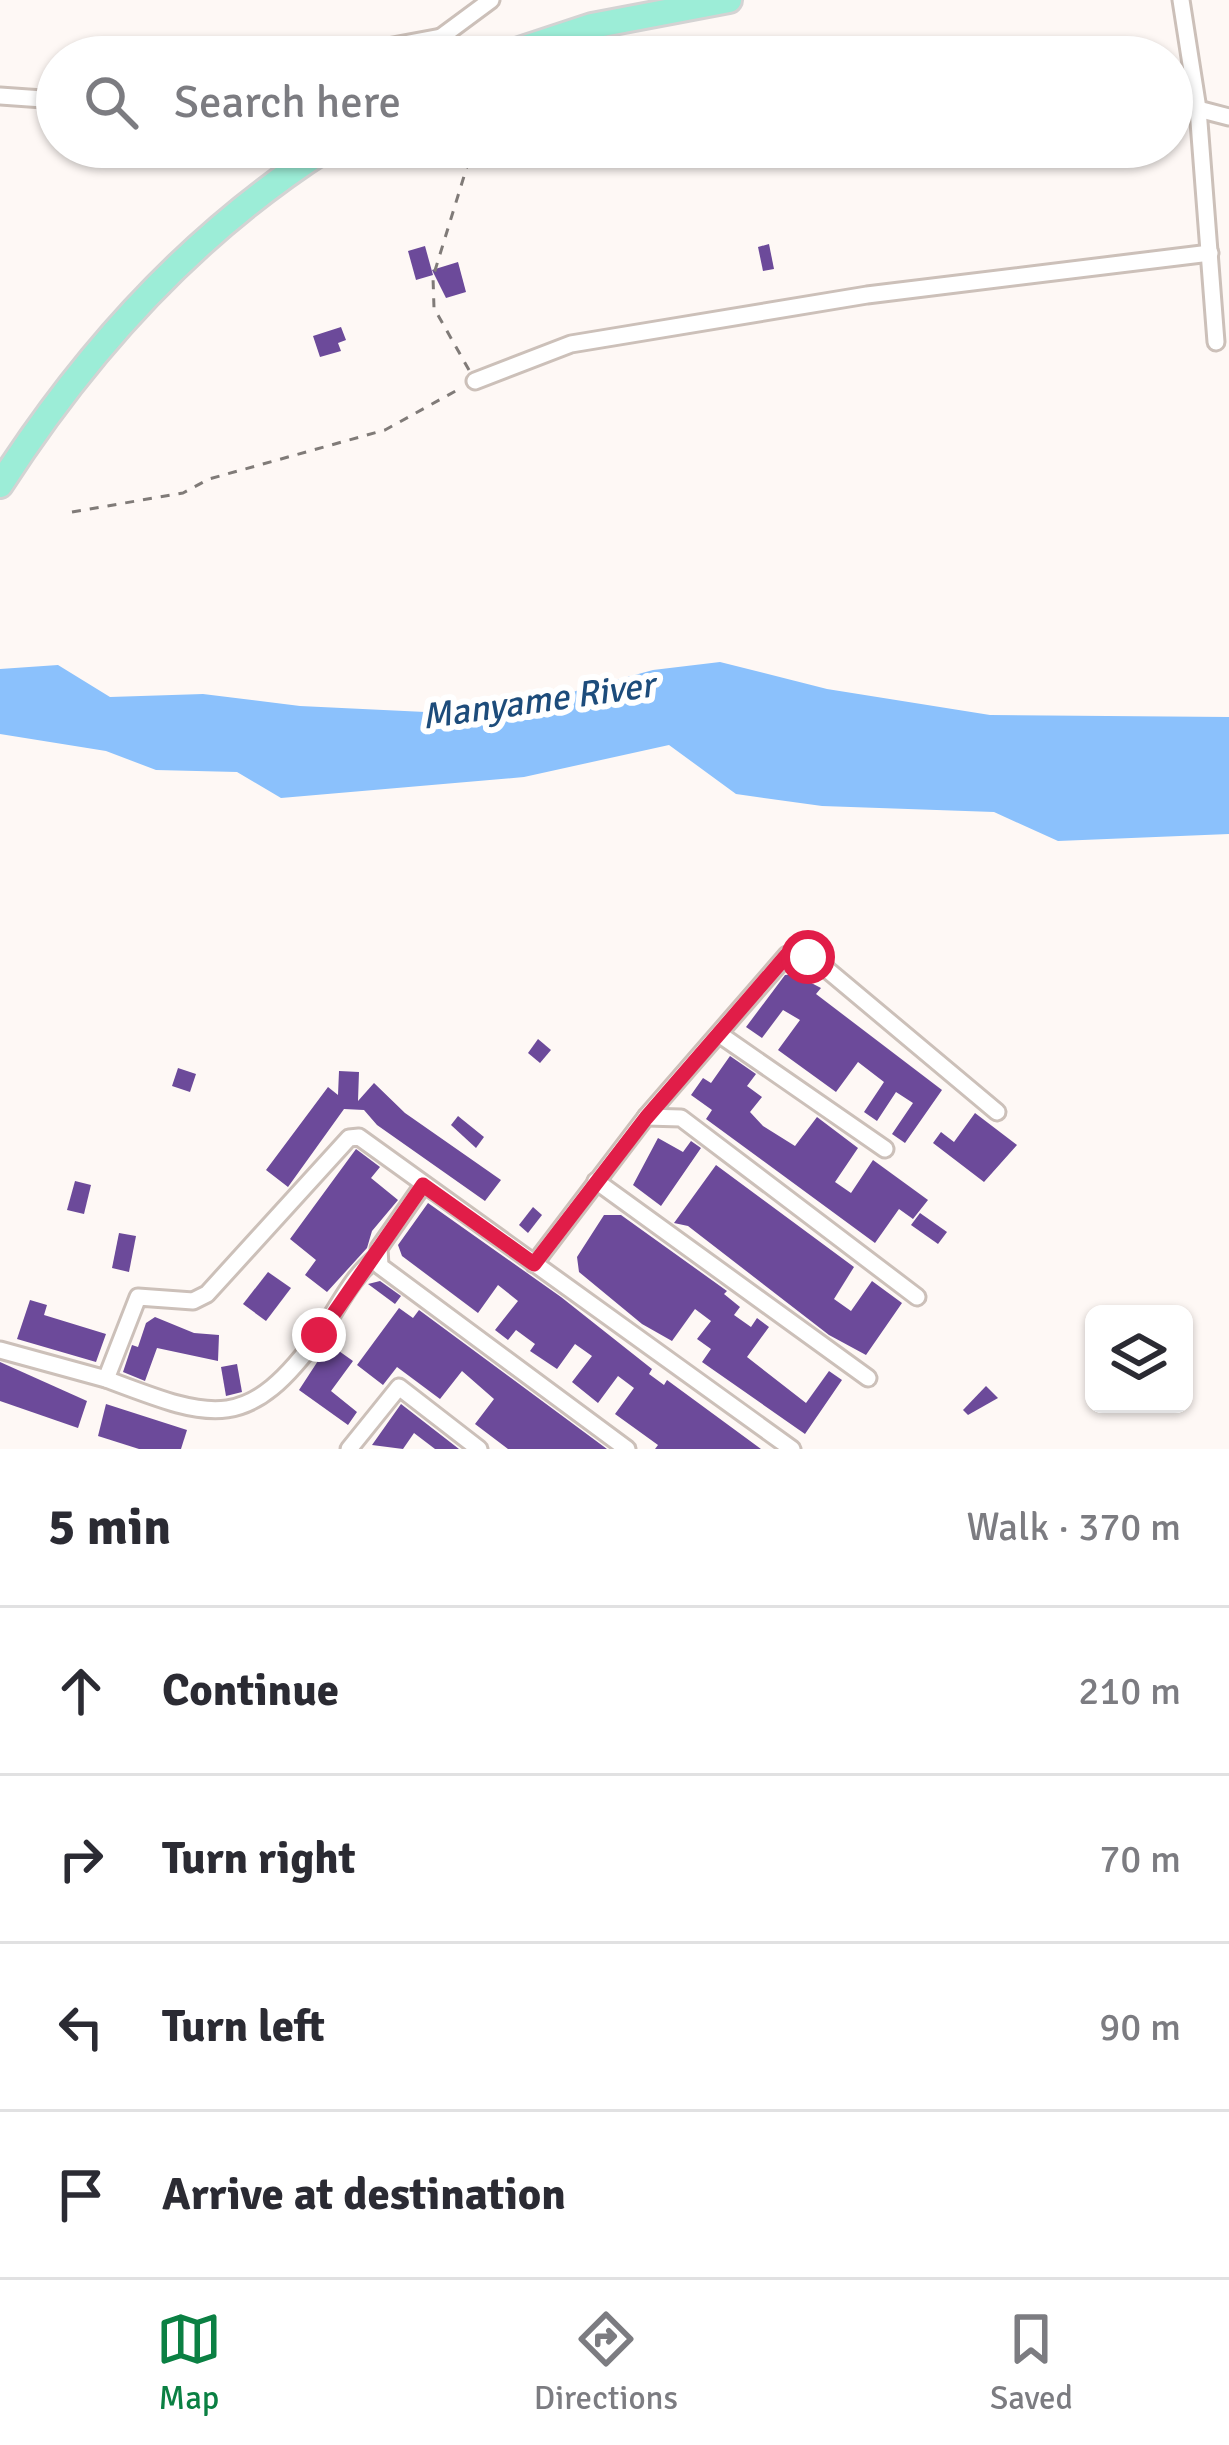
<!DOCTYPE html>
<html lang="en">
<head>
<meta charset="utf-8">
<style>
  :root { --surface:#fff; --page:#f7f7f7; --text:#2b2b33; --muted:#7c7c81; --line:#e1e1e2; --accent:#0b8043 }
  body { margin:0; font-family:Signika,sans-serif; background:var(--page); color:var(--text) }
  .controls { position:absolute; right:36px; bottom:36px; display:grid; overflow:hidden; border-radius:18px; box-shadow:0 3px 9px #0004 }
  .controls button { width:108px; height:108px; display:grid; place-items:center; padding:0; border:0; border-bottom:3px solid var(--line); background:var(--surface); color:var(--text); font:60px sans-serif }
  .stop { position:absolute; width:36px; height:36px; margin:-27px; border:9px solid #e11d48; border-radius:50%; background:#fff }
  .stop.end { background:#e11d48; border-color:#fff; box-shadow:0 3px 12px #0008 }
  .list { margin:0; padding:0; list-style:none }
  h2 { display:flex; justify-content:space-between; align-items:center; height:156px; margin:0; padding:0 48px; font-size:51px }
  h2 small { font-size:39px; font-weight:400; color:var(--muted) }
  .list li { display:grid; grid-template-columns:78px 1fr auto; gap:36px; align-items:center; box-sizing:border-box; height:168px; padding:0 48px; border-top:3px solid var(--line) }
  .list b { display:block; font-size:45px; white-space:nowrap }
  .list em { font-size:39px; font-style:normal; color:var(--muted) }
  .icon { flex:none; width:66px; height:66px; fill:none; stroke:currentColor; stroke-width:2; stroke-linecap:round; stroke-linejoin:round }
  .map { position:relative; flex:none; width:1229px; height:1449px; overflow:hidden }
  .search { position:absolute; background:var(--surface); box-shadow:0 3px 9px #0004; left:36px; right:36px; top:36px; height:132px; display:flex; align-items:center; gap:30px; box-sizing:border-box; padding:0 42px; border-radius:66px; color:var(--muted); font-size:45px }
  .sheet { height:828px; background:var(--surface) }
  nav { display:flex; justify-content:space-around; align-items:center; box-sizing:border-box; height:168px; border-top:3px solid var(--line); background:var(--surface); font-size:33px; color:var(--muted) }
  nav a { display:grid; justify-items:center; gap:6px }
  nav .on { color:var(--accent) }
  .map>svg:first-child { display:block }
</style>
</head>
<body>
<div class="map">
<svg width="1229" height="1449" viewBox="0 0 1229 1449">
  <rect width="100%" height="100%" fill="#fef8f5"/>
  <path fill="#8bc1fc" d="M 720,662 L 827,689 L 990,715 L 1229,717 L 1229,834 L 1058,841 L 994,812 L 822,806 L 736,794 L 669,745 L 524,777 L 281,798 L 237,772 L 156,770 L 106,751 L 0,734 L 0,669 L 58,665 L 110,697 L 203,694 L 300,706 L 488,715 L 653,670 Z"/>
  <g fill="#6c4a9a">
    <path d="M 769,244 L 774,269 L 763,271 L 758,247 Z"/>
    <path d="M 425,246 L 433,275 L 416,280 L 408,251 Z"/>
    <path d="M 458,262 L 466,292 L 446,298 L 432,270 Z"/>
    <path d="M 341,327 L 346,340 L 338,343 L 341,351 L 320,357 L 313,336 Z"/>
    <path d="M 794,974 L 821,988 L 816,994 L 942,1090 L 905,1143 L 892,1134 L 913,1103 L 896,1092 L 877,1121 L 864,1112 L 884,1082 L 858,1062 L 836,1092 L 778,1050 L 800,1020 L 783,1010 L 762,1038 L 746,1027 L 785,975 Z"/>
    <path d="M 538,1039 L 551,1050 L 540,1063 L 528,1053 Z"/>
    <path d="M 730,1056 L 756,1074 L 747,1086 L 762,1097 L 750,1112 L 763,1126 L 795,1146 L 817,1117 L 858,1148 L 835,1182 L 851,1193 L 873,1160 L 928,1200 L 913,1219 L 899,1209 L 875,1243 L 706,1119 L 712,1110 L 691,1095 L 703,1078 L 711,1083 Z"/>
    <path d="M 178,1068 L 196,1074 L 190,1092 L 172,1086 Z"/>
    <path d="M 339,1071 L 359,1072 L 358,1101 L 374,1083 L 405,1113 L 501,1180 L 485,1201 L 377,1125 L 364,1110 L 344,1109 L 288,1187 L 266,1170 L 328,1087 L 338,1095 Z"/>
    <path d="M 975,1113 L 1017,1145 L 984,1182 L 933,1143 L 941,1132 L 954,1142 Z"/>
    <path d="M 458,1116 L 484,1137 L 476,1148 L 451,1125 Z"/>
    <path d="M 658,1138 L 683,1152 L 691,1141 L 701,1148 L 661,1206 L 633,1185 Z"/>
    <path d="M 356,1149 L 380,1167 L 371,1178 L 398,1200 L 372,1231 L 367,1248 L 327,1292 L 305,1275 L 316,1260 L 290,1239 Z"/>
    <path d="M 716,1165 L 854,1267 L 834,1299 L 851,1311 L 872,1281 L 902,1303 L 866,1355 L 829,1335 L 688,1226 L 674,1223 Z"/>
    <path d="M 75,1181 L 91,1185 L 84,1214 L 67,1210 Z"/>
    <path d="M 428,1203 L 561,1297 L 652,1369 L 649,1374 L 664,1385 L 667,1380 L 761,1449 L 655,1449 L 658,1445 L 615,1414 L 634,1388 L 618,1376 L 598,1403 L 572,1382 L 592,1356 L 575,1344 L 557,1369 L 530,1351 L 535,1344 L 516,1330 L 508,1340 L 495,1330 L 518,1301 L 498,1285 L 478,1313 L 402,1256 L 398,1245 Z"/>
    <path d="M 533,1207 L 542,1215 L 528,1233 L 519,1225 Z"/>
    <path d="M 920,1213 L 947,1232 L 938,1244 L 911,1225 Z"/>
    <path d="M 604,1215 L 621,1215 L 727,1291 L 724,1294 L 740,1307 L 734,1315 L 751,1327 L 757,1318 L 769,1327 L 747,1357 L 806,1403 L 829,1371 L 842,1380 L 805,1434 L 702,1362 L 711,1349 L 697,1339 L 711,1321 L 695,1309 L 672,1341 L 642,1324 L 579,1272 L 577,1257 Z"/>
    <path d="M 119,1233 L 136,1236 L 129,1272 L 112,1268 Z"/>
    <path d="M 268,1272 L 291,1288 L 266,1321 L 243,1304 Z"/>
    <path d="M 380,1281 L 401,1296 L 395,1304 L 368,1284 Z"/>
    <path d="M 30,1300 L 47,1305 L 44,1315 L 106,1334 L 96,1362 L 17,1339 Z"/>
    <path d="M 399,1308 L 413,1318 L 419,1310 L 607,1449 L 508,1449 L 475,1424 L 494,1399 L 462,1371 L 440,1399 L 397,1367 L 383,1385 L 357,1365 Z"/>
    <path d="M 155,1317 L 194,1333 L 219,1335 L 218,1361 L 157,1348 L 145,1381 L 123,1372 L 132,1345 L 138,1347 L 146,1323 Z"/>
    <path d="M 329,1344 L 353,1361 L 331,1391 L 357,1412 L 348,1425 L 299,1390 Z"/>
    <path d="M 0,1362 L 87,1401 L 78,1428 L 0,1401 Z"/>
    <path d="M 237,1364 L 242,1392 L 226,1396 L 221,1367 Z"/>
    <path d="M 986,1386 L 998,1398 L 968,1415 L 963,1410 Z"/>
    <path d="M 106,1404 L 187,1430 L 181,1449 L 139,1449 L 98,1436 Z"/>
    <path d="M 401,1404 L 459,1449 L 435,1449 L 414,1433 L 403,1449 L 372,1445 Z"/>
  </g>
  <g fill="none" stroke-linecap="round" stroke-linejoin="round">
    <g stroke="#ccc0b9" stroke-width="21">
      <g id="street">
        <path d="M 1181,0 L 1198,109 L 1216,342"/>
        <path d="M 334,57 L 441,37"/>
        <path d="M 449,57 L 441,37 L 491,0"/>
        <path d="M 0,96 L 57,100"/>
        <path d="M 1198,109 L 1229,117"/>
        <path d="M 475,381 L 571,344 L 867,295 L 1210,253"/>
        <path d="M 719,1034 L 885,1149"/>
        <path d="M 646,1117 L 681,1118 L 917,1297"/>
        <path d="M 596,1181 L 868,1378"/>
        <path d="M 423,1185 L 379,1248 L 380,1266 L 627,1449"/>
        <path d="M 534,1264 L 646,1117 L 787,955 L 818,962 L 997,1112"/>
        <path d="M 0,1350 L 106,1379 L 138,1297 L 193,1301 L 207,1294 L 349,1138 L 359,1137 L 792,1449"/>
        <path d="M 106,1379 C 212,1419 247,1435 321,1332 C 339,1306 352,1276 377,1257"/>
        <path d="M 349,1449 L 399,1387 L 479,1449"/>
      </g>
    </g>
    <g stroke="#d4d3d3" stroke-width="30">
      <g id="primary">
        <path d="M 498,57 L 592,26 L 729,0"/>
        <path d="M 0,485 C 86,351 193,233 328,147"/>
      </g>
    </g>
    <g stroke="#807b78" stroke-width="3" stroke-dasharray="9 9" stroke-linecap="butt">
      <path d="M 469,370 L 434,308 L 433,277 L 473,147"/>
      <path d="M 72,512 L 183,493 L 209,479 L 385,430 L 461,388"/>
    </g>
    <use href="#street" stroke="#fff" stroke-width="15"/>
    <use href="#primary" stroke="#9cedd7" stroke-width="24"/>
  </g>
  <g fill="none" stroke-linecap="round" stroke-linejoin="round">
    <path stroke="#e11d48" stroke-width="15" d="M 319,1335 L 423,1185 L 534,1264 L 646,1118 L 787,955 L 808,957"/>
  </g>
  <g text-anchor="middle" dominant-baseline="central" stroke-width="12" stroke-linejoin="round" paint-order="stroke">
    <g font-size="36" font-style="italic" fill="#1d4c7b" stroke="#fff">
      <text transform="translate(538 701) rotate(-8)">Manyame River</text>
    </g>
  </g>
</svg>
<div class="controls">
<button><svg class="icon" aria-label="layers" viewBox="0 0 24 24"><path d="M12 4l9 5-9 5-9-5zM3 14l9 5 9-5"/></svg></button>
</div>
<div class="stop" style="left:808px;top:957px"></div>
<div class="stop end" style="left:319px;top:1335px"></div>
<div class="search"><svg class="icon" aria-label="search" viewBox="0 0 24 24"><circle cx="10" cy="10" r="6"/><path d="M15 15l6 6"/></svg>Search here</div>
</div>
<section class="sheet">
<h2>5 min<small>Walk · 370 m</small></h2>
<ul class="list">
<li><svg class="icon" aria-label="ahead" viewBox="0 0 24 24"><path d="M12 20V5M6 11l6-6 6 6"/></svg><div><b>Continue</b></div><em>210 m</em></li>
<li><svg class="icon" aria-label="right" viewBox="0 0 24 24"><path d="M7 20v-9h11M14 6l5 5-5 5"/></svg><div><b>Turn right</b></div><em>70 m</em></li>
<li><svg class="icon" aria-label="left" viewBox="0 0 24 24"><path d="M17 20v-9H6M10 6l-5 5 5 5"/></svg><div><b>Turn left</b></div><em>90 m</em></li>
<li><svg class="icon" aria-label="arrive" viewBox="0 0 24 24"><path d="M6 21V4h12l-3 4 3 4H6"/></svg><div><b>Arrive at destination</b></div></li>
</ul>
</section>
<nav>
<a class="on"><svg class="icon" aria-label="map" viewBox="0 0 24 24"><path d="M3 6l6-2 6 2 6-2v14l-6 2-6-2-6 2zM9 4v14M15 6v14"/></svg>Map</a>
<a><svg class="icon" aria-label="directions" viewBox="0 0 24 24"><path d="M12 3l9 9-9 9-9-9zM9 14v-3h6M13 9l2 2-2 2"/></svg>Directions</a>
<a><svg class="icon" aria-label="saved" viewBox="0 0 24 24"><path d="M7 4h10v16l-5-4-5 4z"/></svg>Saved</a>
</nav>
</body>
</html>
